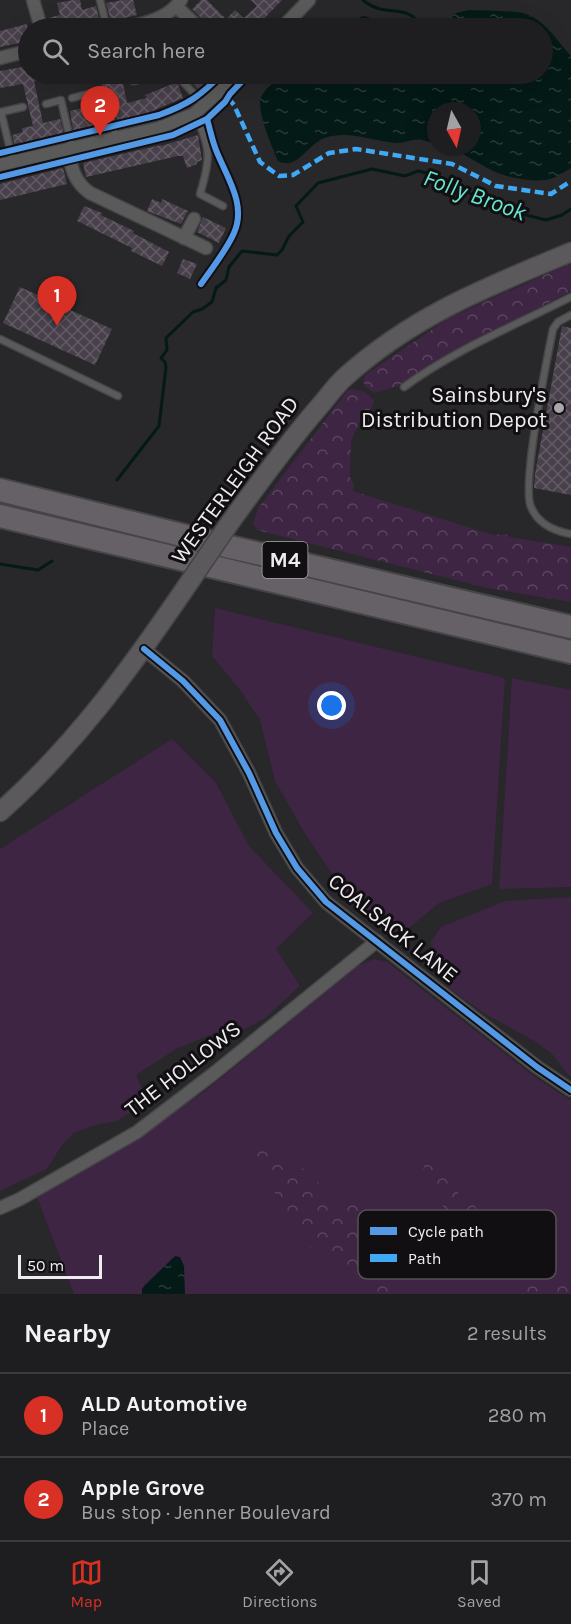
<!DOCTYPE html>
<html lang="en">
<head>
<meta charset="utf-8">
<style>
  :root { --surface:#1e1d1f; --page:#262628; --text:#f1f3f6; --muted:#a1a2a4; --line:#3c3b3d; --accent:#d93025 }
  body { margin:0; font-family:Karla,sans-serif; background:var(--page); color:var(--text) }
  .compass { position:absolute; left:427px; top:102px; width:54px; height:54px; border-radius:50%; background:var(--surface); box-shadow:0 6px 24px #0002; rotate:172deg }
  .scale { position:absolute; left:18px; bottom:15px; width:84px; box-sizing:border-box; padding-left:6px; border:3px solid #efecef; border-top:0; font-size:16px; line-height:21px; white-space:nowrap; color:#efecef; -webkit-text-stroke:4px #110f11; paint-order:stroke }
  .you { position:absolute; left:332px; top:706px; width:21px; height:21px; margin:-15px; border:4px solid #fff; border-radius:50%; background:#1a73e8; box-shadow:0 0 0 9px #1a73e833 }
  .badge { display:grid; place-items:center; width:39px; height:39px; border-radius:50%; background:var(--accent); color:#fff; font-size:20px; font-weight:700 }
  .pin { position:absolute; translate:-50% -50px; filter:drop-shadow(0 2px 3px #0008) }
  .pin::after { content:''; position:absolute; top:32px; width:21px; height:18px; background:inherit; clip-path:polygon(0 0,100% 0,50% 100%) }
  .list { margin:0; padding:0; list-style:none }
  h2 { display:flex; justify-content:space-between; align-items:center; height:78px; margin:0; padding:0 24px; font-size:26px }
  h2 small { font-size:20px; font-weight:400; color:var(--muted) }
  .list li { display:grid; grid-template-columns:39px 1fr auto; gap:18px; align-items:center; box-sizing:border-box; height:84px; padding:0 24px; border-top:2px solid var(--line) }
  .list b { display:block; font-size:22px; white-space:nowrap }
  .list p { margin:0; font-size:20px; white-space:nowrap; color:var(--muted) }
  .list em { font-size:20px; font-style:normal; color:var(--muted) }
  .icon { flex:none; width:33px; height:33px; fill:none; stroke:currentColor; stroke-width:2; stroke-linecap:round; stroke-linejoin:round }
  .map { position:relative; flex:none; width:571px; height:1294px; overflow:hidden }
  .search { position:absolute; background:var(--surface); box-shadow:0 6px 24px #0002; left:18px; right:18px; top:18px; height:66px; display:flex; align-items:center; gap:15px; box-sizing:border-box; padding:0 21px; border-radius:33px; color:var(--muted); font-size:22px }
  .sheet { height:246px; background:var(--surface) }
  nav { display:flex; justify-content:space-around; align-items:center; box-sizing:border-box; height:84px; border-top:2px solid var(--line); background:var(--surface); font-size:16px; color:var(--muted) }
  nav a { display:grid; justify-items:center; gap:3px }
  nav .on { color:var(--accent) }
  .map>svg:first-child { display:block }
</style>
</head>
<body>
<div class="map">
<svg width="571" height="1294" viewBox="0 0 571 1294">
  <defs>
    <pattern id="forest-crowns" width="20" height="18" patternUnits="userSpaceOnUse" patternTransform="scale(1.5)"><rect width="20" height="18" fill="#3e2544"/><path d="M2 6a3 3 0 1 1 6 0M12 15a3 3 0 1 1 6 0" fill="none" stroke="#5a455f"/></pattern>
    <pattern id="water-ripples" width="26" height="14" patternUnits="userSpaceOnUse" patternTransform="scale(1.5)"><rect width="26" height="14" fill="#041a16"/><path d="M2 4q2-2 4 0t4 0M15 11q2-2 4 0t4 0" fill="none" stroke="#293b38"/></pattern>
    <pattern id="building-cross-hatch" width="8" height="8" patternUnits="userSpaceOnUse" patternTransform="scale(1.5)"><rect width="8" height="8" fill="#48404b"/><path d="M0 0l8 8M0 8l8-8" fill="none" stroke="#635c65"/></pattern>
  </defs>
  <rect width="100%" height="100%" fill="#282729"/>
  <g fill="#3e2544">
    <path d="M 215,608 L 505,678 L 492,884 L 439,903 L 396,939 L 340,886 L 304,832 L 275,781 L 260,720 L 240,690 L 212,656 Z"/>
    <path d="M 512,678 L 571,690 L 571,887 L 499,889 Z"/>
    <path d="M 172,739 L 216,783 L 249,846 L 313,913 L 276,949 L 300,986 L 265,1018 L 241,1031 L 215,1033 L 176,1049 L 136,1075 L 145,1096 L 143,1105 L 117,1121 L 96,1125 L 74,1133 L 62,1145 L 47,1169 L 0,1191 L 0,849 Z"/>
    <path d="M 571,897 L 571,1078 L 552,1054 L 536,1042 L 482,1012 L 449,988 L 430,943 L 441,927 L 505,901 Z"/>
    <path d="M 374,959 L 387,962 L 535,1077 L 571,1101 L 571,1294 L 74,1294 L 37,1197 L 203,1093 L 358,966 Z"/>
  </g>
  <g fill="url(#forest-crowns)">
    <path d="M 571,263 L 571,291 L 464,346 L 398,386 L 374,393 L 366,387 L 363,381 L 365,375 L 449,318 Z"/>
    <path d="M 353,389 L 365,392 L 374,400 L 372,408 L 362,417 L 351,441 L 350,477 L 354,484 L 353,491 L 493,535 L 506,534 L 510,537 L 571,547 L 571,602 L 487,588 L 257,530 L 253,523 L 259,507 L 348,390 Z"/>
    <path d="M 269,1134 L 273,1153 C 287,1158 317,1174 322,1189 C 323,1193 323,1199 323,1204 C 345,1195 364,1195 374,1220 L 366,1230 L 364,1242 L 389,1278 L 394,1294 L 367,1294 L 348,1272 L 329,1255 L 310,1247 L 291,1223 L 265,1175 L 260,1159 L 251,1148 L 257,1139 Z"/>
    <path d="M 424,1163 C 433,1167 446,1173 452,1181 C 459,1190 457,1200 470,1199 L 477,1209 L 495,1219 C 499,1238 491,1261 470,1264 L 439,1197 L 423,1178 Z"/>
    <path d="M 538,1274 C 553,1275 563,1281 571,1294 L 524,1294 L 522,1291 L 527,1280 Z"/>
  </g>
  <g fill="url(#water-ripples)">
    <path d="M 469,10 C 484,11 514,10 526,14 C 545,20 558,42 571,56 L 571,168 C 563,173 555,179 545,180 C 530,182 506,177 493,171 C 477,163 463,152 446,147 L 472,147 L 472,111 L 436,111 L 436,144 C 432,143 427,141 422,140 C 413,138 404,144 395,143 C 372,141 347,130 325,138 C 307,144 298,171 278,161 C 272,147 256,110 261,97 C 265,88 277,80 284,74 L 542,74 L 542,28 L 442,28 L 456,13 Z"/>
    <path d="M 363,16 L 398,24 L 409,28 L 338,28 Z"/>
    <path d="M 175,1256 L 180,1257 L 184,1266 L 185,1294 L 142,1294 L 142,1289 L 145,1285 Z"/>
  </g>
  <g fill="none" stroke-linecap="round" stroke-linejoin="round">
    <g stroke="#041a16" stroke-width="3">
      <path d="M 363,0 C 387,20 405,0 423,28"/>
      <path d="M 117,480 L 159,426 L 166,367 L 165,362 L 161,358 L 167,350 L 166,338 L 193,312 L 202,309 L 212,302 L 216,288 L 226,280 L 229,267 L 242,251 L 277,255 L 282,250 L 289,236 L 303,222 L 296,206 L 318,183 L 372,169 L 405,176 L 418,171 L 427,173 L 460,185 L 477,199 L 506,210 L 546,220 L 562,215 L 571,209"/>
      <path d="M 0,564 L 38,570 L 52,561"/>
    </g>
  </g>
  <g fill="url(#building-cross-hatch)">
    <path d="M 73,0 L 80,0 L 82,10 L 96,6 L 100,23 L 77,28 L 50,28 L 48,18 L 60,15 L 57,3 Z"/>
    <path d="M 123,0 L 133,0 L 137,15 L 111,21 L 106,3 Z"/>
    <path d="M 201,0 L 207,0 L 226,19 L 235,10 L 244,18 L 257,6 L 251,0 L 282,0 L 255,28 L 217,28 L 219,26 L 210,18 L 206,23 L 192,9 Z"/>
    <path d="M 27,24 L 28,41 L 0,47 L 0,31 Z"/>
    <path d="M 28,66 L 28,74 L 50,74 L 50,77 L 34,81 L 43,123 L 60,119 L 64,135 L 15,147 L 12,135 L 23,132 L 22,128 L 33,126 L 23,84 L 0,88 L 0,71 Z"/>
    <path d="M 99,74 L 121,74 L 127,103 L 147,98 L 145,95 L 175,83 L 178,84 L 183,98 L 145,114 L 117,120 L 111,98 L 103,90 Z"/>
    <path d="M 192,74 L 214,74 L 198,89 L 188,78 Z"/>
    <path d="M 102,103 L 107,123 L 73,130 L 70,111 Z"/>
    <path d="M 198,135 L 202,160 L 197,162 L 197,164 L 187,168 L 183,156 L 178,156 L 86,177 L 83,163 L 161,145 L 161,146 Z"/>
    <path d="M 63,168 L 67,184 L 0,200 L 0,184 Z"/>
    <path d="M 152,199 L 161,203 L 162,199 L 188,211 L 181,224 L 147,211 Z"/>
    <path d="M 84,206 L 102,213 L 101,215 L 134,231 L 133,233 L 169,252 L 162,266 L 131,251 L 132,248 L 77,221 Z"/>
    <path d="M 203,217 L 226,228 L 219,243 L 197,232 Z"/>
    <path d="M 183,259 L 197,264 L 190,279 L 177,273 Z"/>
    <path d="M 20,287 L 112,329 L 95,365 L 3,323 Z"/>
    <path d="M 562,326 L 571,328 L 571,495 L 534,488 L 535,474 Z"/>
  </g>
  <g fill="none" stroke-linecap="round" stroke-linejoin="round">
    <g stroke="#454446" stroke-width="9">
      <g id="lane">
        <path d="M 100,0 L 107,28"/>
        <path d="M 84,74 L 85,77"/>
        <path d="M 169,74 L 181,80 L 205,105"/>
        <path d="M 133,81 L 164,74"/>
        <path d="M 72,98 L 96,92 L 106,99 L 116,138"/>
        <path d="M 46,104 L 61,100 L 72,148"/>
        <path d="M 195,114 C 211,149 211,158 200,194 L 223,206"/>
        <path d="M 13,161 L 1,112 L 23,107"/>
        <path d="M 571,315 L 558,322 L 553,329 C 547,359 521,485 531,507 C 538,524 554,531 571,534"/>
        <path d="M 0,339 L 118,396"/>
        <path d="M 404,387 C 456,349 514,326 571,297"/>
      </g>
    </g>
    <g stroke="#454446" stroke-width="15">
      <g id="street">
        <path d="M 33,0 L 41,28"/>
        <path d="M 177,7 L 199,28"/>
        <path d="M 124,28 C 145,24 169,18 181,0"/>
        <path d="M 282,28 L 309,0"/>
        <path d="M 0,58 L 28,51"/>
        <path d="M 68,149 C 71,167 74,182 90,193 L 206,248"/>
        <path d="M 0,165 L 159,128 L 194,114 L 239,74"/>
        <path d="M 184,238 L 194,219"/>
        <path d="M 144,649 L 183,681 L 220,720 L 249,773 L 276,833 L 297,868 L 326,902 L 537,1067 L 571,1090"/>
        <path d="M 0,1208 L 20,1199 L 137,1132 L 213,1074 L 377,941"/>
      </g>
    </g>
    <g stroke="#454446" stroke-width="21">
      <g id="secondary">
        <path d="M 229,524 C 258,484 286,445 318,408 C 327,398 335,386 345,377 C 414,315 487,287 571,252"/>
        <path d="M 0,812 C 74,746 128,672 184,590"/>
      </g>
    </g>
    <g stroke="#454446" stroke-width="26">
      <g id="highway">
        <path d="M 0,490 L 226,546 L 571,627"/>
        <path d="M 0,516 L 571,652"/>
      </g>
    </g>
    <use href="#lane" stroke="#5a5a5b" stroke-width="6"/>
    <use href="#street" stroke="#5a5a5b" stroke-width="12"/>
    <use href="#secondary" stroke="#5c595c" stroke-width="18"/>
    <use href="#highway" stroke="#666067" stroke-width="22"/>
    <g stroke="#454446" stroke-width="21" stroke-linecap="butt">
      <path id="secondary-bridge" d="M 184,590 L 229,524"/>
    </g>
    <use href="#secondary-bridge" stroke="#5c595c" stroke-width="18"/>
    <path stroke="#3fa9f5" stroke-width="4.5" stroke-dasharray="9 4.5" stroke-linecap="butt" d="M 228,98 L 234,105 L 260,162 L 279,176 L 293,175 L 329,153 L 356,149 L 452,164 L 496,186 L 551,194 L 571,181"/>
    <g stroke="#110f11" stroke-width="10">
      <g id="cycleway">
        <path d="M 0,153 L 159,115 C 189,104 200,96 222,74"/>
        <path d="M 0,177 L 173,135 L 207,119 L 225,102 L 230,94 L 249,74"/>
        <path d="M 201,284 C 212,268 226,251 234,233 C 247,204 226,176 216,150 C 212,140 210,129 207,119"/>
        <path d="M 144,649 L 183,681 L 220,720 L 249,773 L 276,833 L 297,868 L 326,902 L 537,1067 L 571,1090"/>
      </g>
    </g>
    <use href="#cycleway" stroke="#5399e6" stroke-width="6"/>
  </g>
  <circle fill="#a9a7aa" stroke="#110f11" stroke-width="2" cx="559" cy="408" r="6"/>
  <g text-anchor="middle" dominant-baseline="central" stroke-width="6" stroke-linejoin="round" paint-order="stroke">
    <rect fill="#110f11" stroke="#acaaac" stroke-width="1.5" x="262.5" y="542" width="45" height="36" rx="4.5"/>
    <g font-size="21" font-weight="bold" fill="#efecef">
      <text x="285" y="560">M4</text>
    </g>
    <g font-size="22" fill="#efecef" stroke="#110f11" text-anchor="end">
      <text x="547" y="395">Sainsbury's<tspan x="547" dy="25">Distribution Depot</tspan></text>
    </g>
    <g font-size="22" fill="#efecef" stroke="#110f11">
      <text transform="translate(235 480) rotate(-54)">WESTERLEIGH ROAD</text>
      <text transform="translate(393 928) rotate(39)">COALSACK LANE</text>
      <text transform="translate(183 1069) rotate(-38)">THE HOLLOWS</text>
    </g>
    <g font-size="24" font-style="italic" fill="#66e5cf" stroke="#110f11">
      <text transform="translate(475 195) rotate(20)">Folly Brook</text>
    </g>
  </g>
  <rect x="358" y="1210" width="198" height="69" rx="9" fill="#110f11" stroke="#545154" stroke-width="1.5"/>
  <rect x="370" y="1227" width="27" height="8" fill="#5399e6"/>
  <rect x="370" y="1254" width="27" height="8" fill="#3fa9f5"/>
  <g font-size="16" fill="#efecef">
    <text x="408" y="1237">Cycle path</text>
    <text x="408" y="1264">Path</text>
  </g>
</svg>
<svg class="compass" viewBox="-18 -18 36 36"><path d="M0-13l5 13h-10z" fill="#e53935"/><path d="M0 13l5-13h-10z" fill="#a1a2a4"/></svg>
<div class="scale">50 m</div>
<div class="you"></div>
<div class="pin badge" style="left:57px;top:326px">1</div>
<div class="pin badge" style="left:100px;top:136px">2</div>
<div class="search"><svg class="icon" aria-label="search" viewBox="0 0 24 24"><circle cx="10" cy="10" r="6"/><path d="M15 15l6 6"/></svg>Search here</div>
</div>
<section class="sheet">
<h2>Nearby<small>2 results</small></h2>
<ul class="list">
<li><span class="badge">1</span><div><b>ALD Automotive</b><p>Place</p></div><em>280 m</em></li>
<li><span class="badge">2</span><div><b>Apple Grove</b><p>Bus stop · Jenner Boulevard</p></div><em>370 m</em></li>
</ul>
</section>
<nav>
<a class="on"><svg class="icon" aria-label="map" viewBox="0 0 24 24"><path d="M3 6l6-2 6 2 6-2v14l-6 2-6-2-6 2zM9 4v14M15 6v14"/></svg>Map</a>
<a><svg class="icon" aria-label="directions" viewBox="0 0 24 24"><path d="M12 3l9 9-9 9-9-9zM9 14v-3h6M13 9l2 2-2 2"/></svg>Directions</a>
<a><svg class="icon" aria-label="saved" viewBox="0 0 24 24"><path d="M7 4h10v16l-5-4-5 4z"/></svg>Saved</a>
</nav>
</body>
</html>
